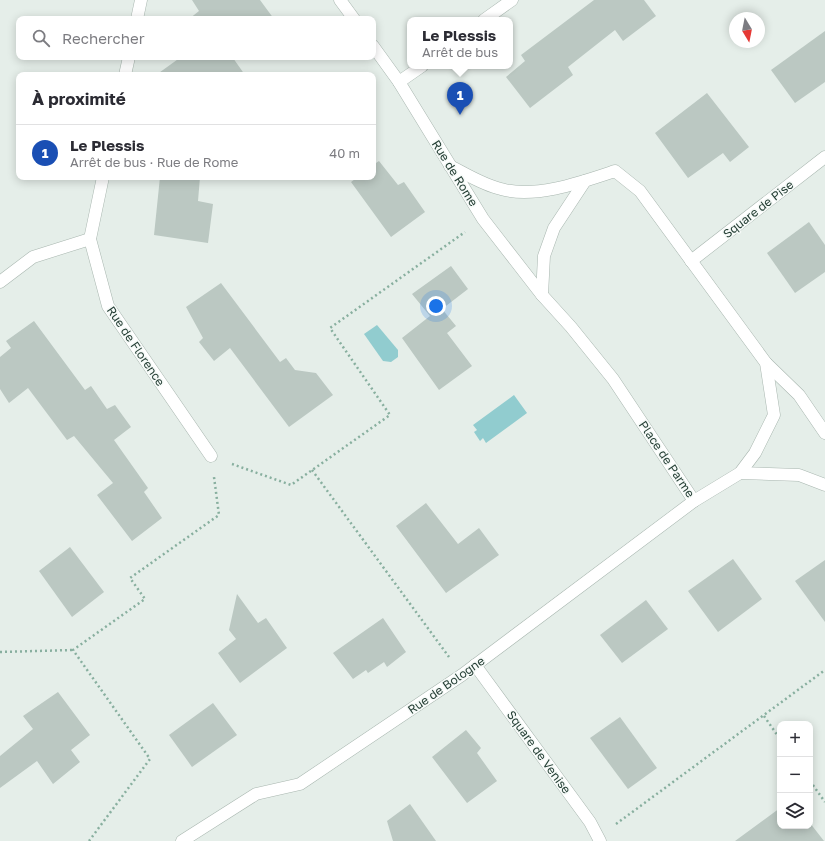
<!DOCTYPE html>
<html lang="fr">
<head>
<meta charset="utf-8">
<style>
  :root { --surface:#fff; --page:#f2f2f3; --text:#2b2b33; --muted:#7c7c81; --line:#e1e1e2; --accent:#814e4a }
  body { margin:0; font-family:"Golos Text",sans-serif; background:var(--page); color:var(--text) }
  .controls { position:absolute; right:12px; bottom:12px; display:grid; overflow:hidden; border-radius:8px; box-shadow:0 2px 10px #0003 }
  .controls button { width:36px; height:36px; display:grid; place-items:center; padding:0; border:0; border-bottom:1px solid var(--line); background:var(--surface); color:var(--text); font:20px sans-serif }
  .compass { position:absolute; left:729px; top:12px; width:36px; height:36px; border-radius:50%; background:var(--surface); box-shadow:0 2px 10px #0003; rotate:170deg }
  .you { position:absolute; left:436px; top:306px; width:14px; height:14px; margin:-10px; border:3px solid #fff; border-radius:50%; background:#1a73e8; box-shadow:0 0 0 6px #1a73e833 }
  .badge { display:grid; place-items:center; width:26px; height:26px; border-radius:50%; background:var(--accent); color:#fff; font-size:13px; font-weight:700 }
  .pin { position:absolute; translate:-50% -33px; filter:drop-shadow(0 1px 2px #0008) }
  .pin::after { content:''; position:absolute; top:21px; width:14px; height:12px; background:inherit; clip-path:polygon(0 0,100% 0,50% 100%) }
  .popup { position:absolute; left:407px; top:17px; width:106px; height:52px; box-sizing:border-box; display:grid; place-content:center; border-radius:8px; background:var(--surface); filter:drop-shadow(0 1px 3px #0005); font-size:13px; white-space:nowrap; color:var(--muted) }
  .popup b { font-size:15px; color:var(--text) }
  .popup::after { content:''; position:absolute; left:50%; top:100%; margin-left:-8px; border:8px solid transparent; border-top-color:var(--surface) }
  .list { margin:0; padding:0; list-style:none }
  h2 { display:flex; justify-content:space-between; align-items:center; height:52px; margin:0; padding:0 16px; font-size:17px }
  h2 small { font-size:13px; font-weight:400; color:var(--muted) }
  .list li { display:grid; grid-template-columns:26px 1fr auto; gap:12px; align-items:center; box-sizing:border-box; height:56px; padding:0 16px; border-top:1px solid var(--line) }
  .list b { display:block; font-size:15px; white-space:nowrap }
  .list p { margin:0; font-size:13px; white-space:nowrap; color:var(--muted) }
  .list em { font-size:13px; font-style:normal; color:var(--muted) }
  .icon { flex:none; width:22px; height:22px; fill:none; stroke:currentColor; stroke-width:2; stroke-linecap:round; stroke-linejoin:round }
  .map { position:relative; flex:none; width:825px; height:841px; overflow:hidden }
  .search { position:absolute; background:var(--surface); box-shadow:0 2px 10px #0003; left:16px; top:16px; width:360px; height:44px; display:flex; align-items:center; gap:10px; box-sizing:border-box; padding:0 14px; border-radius:8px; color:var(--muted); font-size:15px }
  .panel { position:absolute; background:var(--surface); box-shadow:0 2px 10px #0003; left:16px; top:72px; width:360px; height:108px; border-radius:8px }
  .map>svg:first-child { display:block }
</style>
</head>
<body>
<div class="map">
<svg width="825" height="841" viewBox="0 0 825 841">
  <rect width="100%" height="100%" fill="#e5eee9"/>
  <g fill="#91cccf">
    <path d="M 377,325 L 398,350 L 398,357 L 391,362 L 383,361 L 364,334 Z"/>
    <path d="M 514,395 L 527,413 L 486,443 L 483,438 L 480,441 L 474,432 L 477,430 L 473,425 Z"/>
  </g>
  <g fill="#bbc8c2">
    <path d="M 192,0 L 260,0 L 274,19 L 189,19 L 199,11 Z"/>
    <path d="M 594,0 L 644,0 L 656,16 L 623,41 L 615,30 L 568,67 L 573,75 L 530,108 L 506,77 L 525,61 L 521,55 Z"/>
    <path d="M 825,31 L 825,82 L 795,103 L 771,70 Z"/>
    <path d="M 181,57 L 234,57 L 233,58 L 245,75 L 156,75 Z"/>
    <path d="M 707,93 L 749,147 L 730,162 L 723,153 L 688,178 L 655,133 Z"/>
    <path d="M 379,161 L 398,185 L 404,182 L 425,212 L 391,237 L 351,182 L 358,177 L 373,177 L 373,165 Z"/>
    <path d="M 160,177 L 200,177 L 198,201 L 213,204 L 208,243 L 154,235 Z"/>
    <path d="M 809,222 L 825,245 L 825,272 L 795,293 L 767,253 Z"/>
    <path d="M 451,266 L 468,289 L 442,309 L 456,326 L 447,333 L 472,366 L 439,390 L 402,338 L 430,316 L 412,294 Z"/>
    <path d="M 221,283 L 280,362 L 286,358 L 295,370 L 316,373 L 333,395 L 289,427 L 230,348 L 214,361 L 199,342 L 203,338 L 186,307 Z"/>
    <path d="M 34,321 L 85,390 L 91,386 L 107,409 L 115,405 L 131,427 L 114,440 L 148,488 L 144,492 L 162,518 L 132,541 L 97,495 L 113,483 L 74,436 L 67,440 L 28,388 L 9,403 L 0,389 L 0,357 L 11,348 L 6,341 Z"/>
    <path d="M 426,503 L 458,544 L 479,528 L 499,555 L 446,593 L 396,526 Z"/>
    <path d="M 70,547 L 104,592 L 72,617 L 39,571 Z"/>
    <path d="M 733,559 L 762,599 L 718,632 L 688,591 Z"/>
    <path d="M 825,560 L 825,622 L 795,581 Z"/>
    <path d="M 237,594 L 258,623 L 266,618 L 287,648 L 240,683 L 218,653 L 236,639 L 229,630 Z"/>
    <path d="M 646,600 L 668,629 L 622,663 L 600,635 Z"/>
    <path d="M 383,618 L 406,652 L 387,667 L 384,662 L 368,673 L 366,670 L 353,679 L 333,653 Z"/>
    <path d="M 58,692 L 90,735 L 71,750 L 80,762 L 53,784 L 37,761 L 0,788 L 0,756 L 33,729 L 23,716 Z"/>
    <path d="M 213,703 L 237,735 L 192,767 L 169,735 Z"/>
    <path d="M 620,717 L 657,768 L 628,789 L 590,738 Z"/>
    <path d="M 466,730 L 481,748 L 477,753 L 497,781 L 467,803 L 432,757 Z"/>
    <path d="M 410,804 L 436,841 L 393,841 L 387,821 Z"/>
    <path d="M 780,808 L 780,826 L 810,826 L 810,823 L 824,841 L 735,841 Z"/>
  </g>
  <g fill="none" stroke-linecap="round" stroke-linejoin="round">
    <g stroke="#a8b6af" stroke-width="13">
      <g id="minor">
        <path d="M 340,0 L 354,19"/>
        <path d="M 137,19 L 141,0"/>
        <path d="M 484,20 L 512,0"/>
        <path d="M 373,46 L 399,82 L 483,219 L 542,295 L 571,327 L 613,379 L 694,501"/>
        <path d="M 125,75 L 129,57"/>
        <path d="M 399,82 L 422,66"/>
        <path d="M 103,177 L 90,239 L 108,306 L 211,456"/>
        <path d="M 691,261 L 825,157"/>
        <path d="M 0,282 L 33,257 L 90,239"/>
        <path d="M 542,295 L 544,256 L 554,228 L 585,181"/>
        <path d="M 766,363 L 799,395 L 825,433"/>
        <path d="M 740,473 L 799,475 L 825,485"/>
        <path d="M 475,665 L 590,822 L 600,841"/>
        <path d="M 182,841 L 256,794 L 300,784 L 462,675 L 694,501 L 740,473 L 755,453 L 774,415 L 766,363 L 640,191 L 615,171 C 582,182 535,199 501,189 C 483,185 466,174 450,166"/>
      </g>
    </g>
    <g stroke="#88af9f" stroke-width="2.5" stroke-dasharray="2 3" stroke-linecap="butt">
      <path d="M 232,464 L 291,485 L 390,415 L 330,328 L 465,232"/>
      <path d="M 312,470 L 449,657"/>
      <path d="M 0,652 L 73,650"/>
      <path d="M 764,716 L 780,739"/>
      <path d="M 810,781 L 825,802"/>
      <path d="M 616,824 L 825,670"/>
      <path d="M 89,841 L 150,759 L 73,650 L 145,599 L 130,578 L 219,515 L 214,477"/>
    </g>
    <use href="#minor" stroke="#fff" stroke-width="12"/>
  </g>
  <g text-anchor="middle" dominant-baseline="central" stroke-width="3" stroke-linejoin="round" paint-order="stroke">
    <g font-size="12" fill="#253f35" stroke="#f6faf8">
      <text transform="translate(455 173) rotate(58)">Rue de Rome</text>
      <text transform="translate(758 209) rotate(-38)">Square de Pise</text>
      <text transform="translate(136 346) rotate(56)">Rue de Florence</text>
      <text transform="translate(667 459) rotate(56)">Place de Parme</text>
      <text transform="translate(446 685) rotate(-35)">Rue de Bologne</text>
      <text transform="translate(539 752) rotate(54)">Square de Venise</text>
    </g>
  </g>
</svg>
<div class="controls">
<button>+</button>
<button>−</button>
<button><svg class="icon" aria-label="layers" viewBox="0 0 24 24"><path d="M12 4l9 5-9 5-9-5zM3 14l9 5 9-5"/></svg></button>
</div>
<svg class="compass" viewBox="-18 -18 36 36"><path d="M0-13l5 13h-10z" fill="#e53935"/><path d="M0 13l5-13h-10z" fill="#7c7c81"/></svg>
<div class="you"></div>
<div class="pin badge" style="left:460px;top:115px;background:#1a4fb4">1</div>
<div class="popup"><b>Le Plessis</b>Arrêt de bus</div>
<div class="search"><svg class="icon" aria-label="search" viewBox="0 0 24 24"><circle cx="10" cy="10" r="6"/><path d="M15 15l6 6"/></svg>Rechercher</div>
<section class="panel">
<h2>À proximité<small></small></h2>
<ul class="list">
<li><span class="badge" style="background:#1a4fb4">1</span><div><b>Le Plessis</b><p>Arrêt de bus · Rue de Rome</p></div><em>40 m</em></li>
</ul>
</section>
</div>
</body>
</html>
